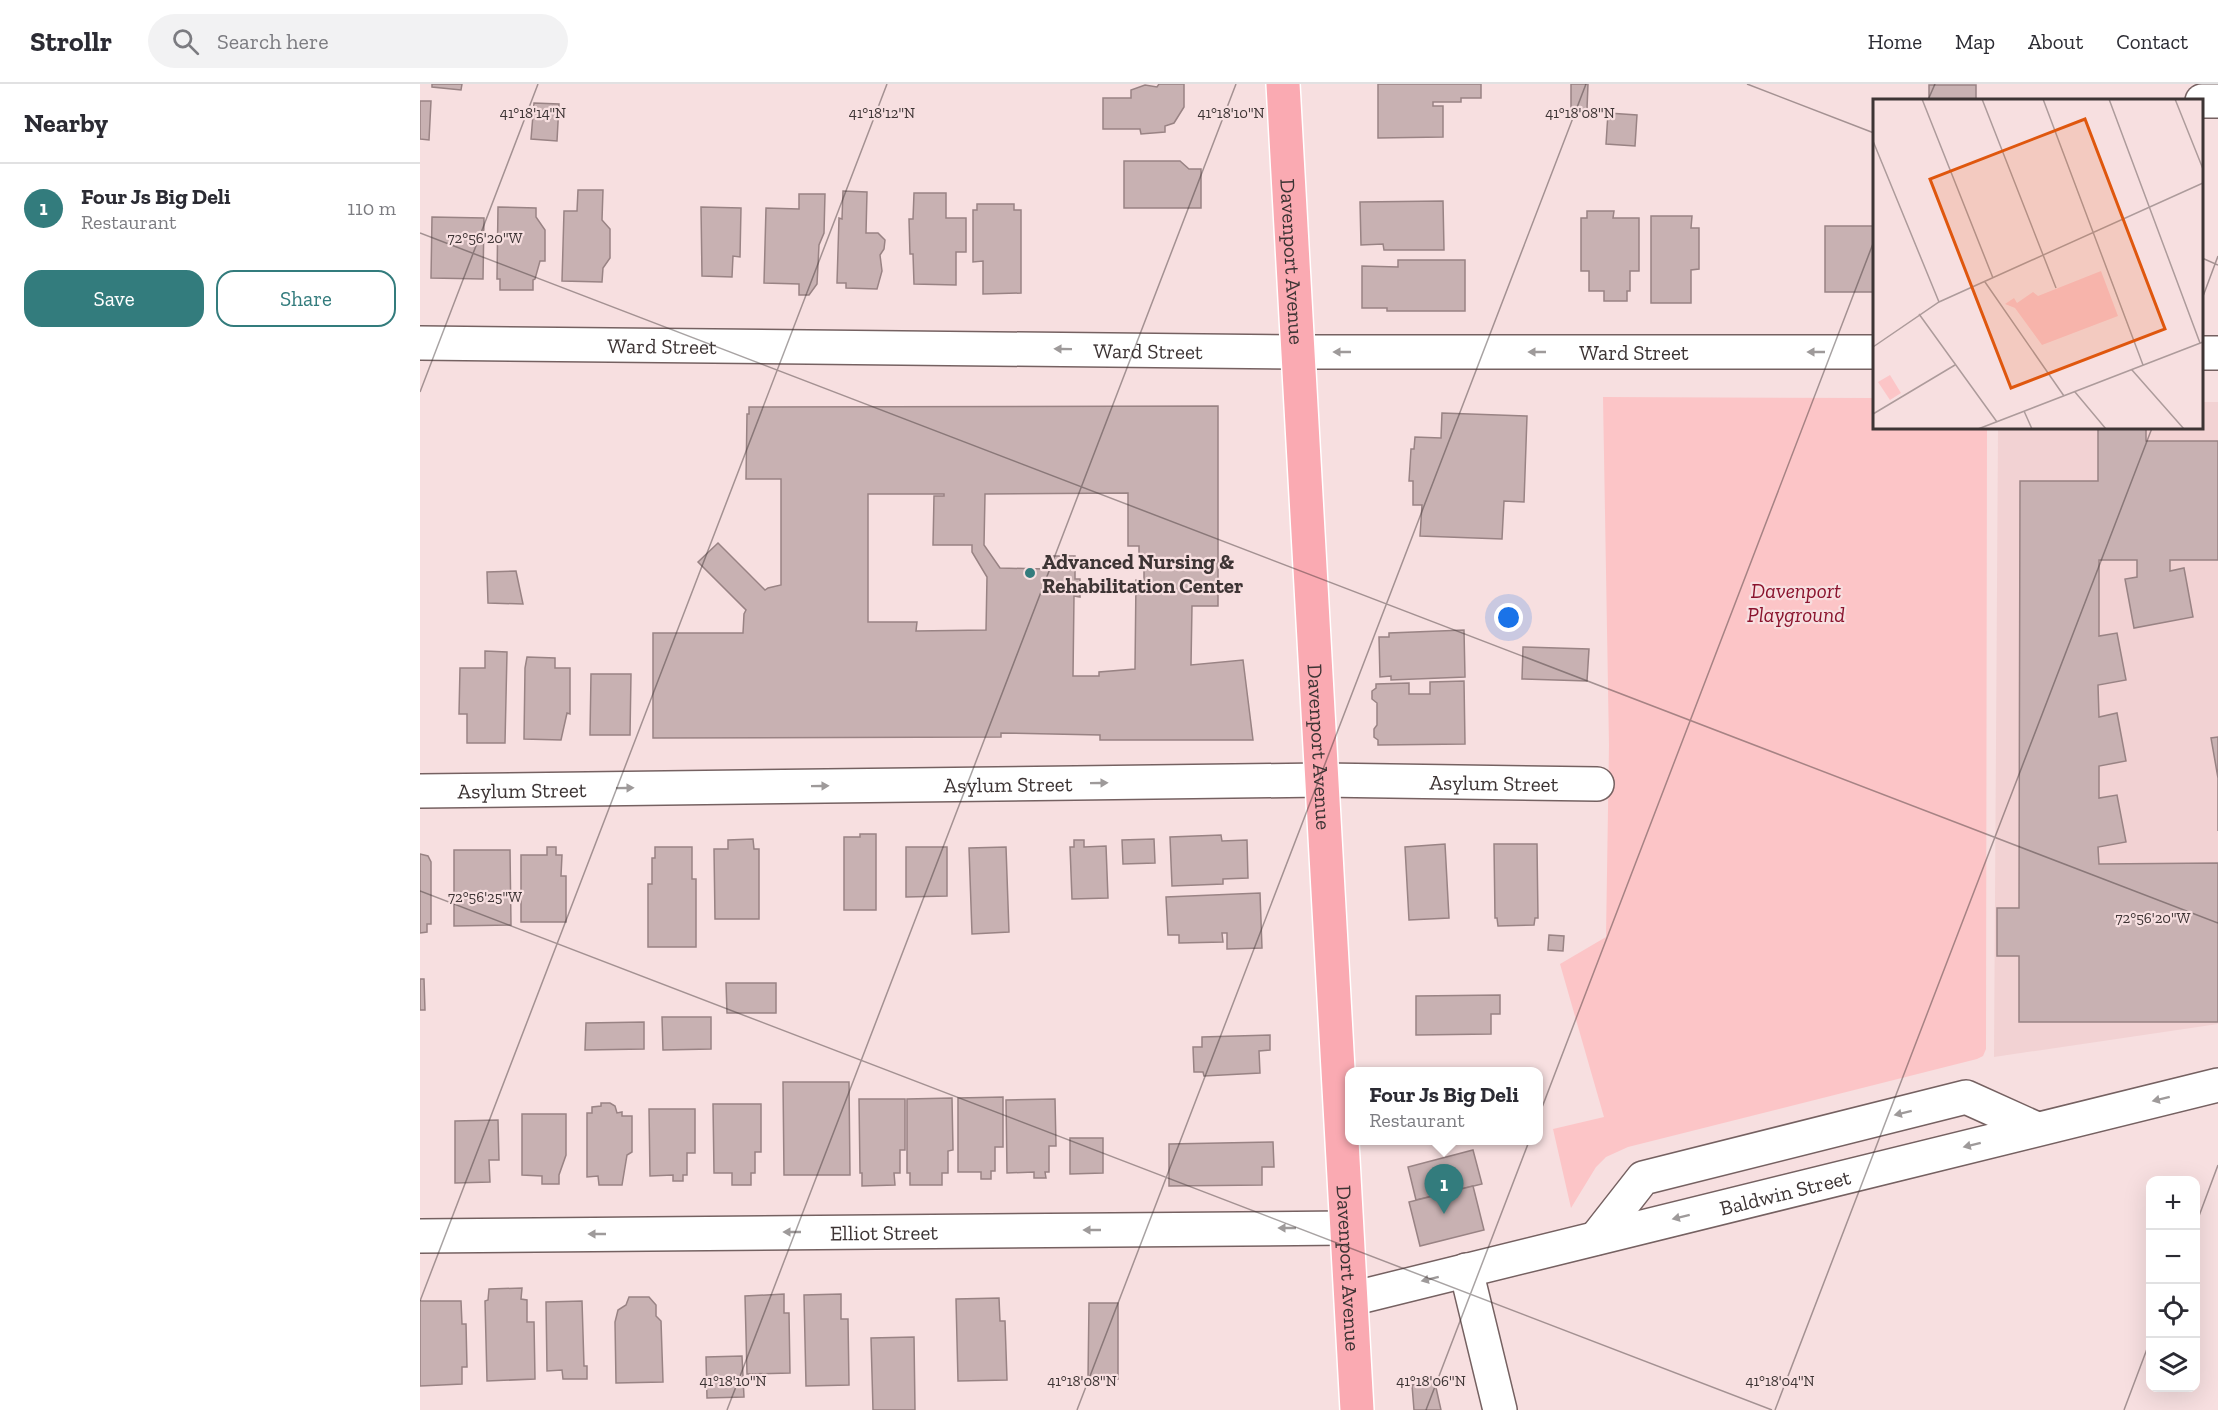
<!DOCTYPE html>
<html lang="en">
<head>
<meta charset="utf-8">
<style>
  :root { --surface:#fff; --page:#f2f2f3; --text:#2b2b33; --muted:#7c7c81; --line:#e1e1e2; --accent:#337c7d }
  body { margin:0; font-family:"Zilla Slab",serif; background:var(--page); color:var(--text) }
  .controls { position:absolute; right:18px; bottom:18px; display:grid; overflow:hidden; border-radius:12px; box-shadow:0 6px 24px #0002 }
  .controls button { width:54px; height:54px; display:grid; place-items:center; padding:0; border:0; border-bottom:2px solid var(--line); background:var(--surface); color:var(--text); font:30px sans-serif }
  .you { position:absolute; left:1089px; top:534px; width:21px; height:21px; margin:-15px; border:4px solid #fff; border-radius:50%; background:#1a73e8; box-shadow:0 0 0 9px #1a73e833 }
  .badge { display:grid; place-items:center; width:39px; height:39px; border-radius:50%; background:var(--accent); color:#fff; font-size:20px; font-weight:700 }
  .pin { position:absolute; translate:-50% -50px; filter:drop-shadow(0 2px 3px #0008) }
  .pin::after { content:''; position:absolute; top:32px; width:21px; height:18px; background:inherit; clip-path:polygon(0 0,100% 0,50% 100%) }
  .popup { position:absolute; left:925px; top:983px; width:198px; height:78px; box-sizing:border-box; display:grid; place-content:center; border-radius:12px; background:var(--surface); filter:drop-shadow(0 2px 4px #0005); font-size:20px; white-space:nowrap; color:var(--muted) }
  .popup b { font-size:22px; color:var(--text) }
  .popup::after { content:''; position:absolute; left:50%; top:100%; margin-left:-12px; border:12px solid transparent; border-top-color:var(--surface) }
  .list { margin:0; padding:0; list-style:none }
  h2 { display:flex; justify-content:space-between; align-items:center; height:78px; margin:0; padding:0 24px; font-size:26px }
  h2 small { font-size:20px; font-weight:400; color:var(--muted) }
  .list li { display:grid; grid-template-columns:39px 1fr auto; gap:18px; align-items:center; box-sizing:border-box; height:90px; padding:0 24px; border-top:2px solid var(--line) }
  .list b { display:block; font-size:22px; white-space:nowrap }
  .list p { margin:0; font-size:20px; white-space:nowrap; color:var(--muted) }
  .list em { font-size:20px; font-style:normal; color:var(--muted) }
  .actions { display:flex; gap:12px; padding:18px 24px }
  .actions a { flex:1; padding:14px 0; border:2px solid var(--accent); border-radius:18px; text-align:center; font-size:21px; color:var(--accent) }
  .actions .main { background:var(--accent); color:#fff }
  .icon { flex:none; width:33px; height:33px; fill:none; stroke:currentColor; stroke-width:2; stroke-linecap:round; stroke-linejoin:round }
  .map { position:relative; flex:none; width:1798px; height:1326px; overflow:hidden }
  header { display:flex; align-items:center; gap:36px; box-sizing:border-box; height:84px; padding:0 30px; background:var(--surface); border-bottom:2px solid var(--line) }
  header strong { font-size:28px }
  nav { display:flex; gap:33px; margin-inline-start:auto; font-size:21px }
  .search { width:420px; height:54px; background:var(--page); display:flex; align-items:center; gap:15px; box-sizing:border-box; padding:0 21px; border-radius:33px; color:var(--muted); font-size:22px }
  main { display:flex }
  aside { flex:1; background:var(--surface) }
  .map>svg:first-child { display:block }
</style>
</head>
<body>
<header>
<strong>Strollr</strong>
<div class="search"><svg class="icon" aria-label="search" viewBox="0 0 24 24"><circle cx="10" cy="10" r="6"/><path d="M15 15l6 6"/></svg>Search here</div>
<nav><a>Home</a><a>Map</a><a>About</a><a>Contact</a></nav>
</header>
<main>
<aside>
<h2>Nearby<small></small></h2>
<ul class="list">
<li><span class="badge">1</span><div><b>Four Js Big Deli</b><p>Restaurant</p></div><em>110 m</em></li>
</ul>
<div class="actions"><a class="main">Save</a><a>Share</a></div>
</aside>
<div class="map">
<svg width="1798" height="1326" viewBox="0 0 1798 1326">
  <rect width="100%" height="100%" fill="#f7dfe0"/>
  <path fill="#f2d2d3" d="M 1782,318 L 1798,318 L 1798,940 L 1574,973 L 1578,344 L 1782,344 Z"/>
  <path fill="#fcc5c7" d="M 1183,313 L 1454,314 L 1454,344 L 1567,344 L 1566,965 L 1563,972 L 1557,975 L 1208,1063 L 1186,1073 L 1176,1083 L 1151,1124 L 1133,1045 L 1184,1033 L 1140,880 L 1186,853 L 1189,661 Z"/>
  <g fill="#c8b1b2" stroke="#998384" stroke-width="1.5" fill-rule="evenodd">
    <path d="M 12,0 L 42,0 L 41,6 L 12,3 Z"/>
    <path d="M 739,0 L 764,0 L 764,23 L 754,39 L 745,42 L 745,48 L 721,50 L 720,45 L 683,45 L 683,14 L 711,14 L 711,6 L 725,1 L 737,3 Z"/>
    <path d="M 958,0 L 1061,0 L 1061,14 L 1041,14 L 1041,18 L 1013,18 L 1013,22 L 1023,22 L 1023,53 L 958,54 Z"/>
    <path d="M 1151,0 L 1168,0 L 1167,25 L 1151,25 Z"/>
    <rect x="1509" y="1" width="47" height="15"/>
    <path d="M 0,17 L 11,17 L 9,56 L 0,55 Z"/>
    <path d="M 114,19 L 139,20 L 137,57 L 111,55 Z"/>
    <path d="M 1188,29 L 1217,31 L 1215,62 L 1186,60 Z"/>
    <path d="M 704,77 L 760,77 L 769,85 L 781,85 L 781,124 L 704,124 Z"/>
    <path d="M 158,106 L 183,106 L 182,136 L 190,145 L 190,174 L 183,184 L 182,198 L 142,197 L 144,127 L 157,127 Z"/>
    <path d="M 423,107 L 447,108 L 446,149 L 458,149 L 465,156 L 464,165 L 460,171 L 462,187 L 457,205 L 426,204 L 426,199 L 417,199 L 419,134 L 422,135 Z"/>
    <path d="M 494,109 L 526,109 L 526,134 L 546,134 L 546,168 L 536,168 L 536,201 L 494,200 L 493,170 L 490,170 L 489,135 L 493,135 Z"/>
    <path d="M 379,110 L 405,110 L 404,149 L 399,161 L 397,200 L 389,211 L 379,211 L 379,200 L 344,199 L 346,124 L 379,125 Z"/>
    <path d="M 1023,117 L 1024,166 L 964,166 L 963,160 L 941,161 L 940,118 Z"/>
    <path d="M 557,120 L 594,120 L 594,126 L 601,126 L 601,209 L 563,210 L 563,177 L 553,178 L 553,126 L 557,126 Z"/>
    <path d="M 78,123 L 116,124 L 116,133 L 125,146 L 125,177 L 120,177 L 115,195 L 113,196 L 113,206 L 80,206 L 80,195 L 77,195 Z"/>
    <path d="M 281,123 L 321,124 L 320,173 L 313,172 L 312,193 L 282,192 Z"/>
    <path d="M 1167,127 L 1194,127 L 1193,134 L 1219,134 L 1219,187 L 1210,187 L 1210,207 L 1207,207 L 1207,217 L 1184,217 L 1184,207 L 1169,207 L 1169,187 L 1161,187 L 1161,134 L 1167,134 Z"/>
    <path d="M 1231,132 L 1272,132 L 1271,144 L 1279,144 L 1279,185 L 1271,186 L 1271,219 L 1231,219 Z"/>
    <path d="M 12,133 L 64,134 L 63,195 L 11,194 Z"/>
    <rect x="1405" y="142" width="49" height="66"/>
    <path d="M 978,176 L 1045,176 L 1045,227 L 967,227 L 967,224 L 942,224 L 942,182 L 978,183 Z"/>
    <path d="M 798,322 L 798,522 L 772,522 L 771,581 L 823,576 L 833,656 L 680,656 L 680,651 L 581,649 L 581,653 L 233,654 L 233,549 L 323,549 L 324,530 L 326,526 L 278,478 L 298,459 L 345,506 L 348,504 L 361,501 L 361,395 L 326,395 L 327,330 L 329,330 L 329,323 ZM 708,409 L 708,462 L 719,462 L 719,478 L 724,478 L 724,496 L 716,496 L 715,585 L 679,588 L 679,592 L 653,592 L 654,512 L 660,513 L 660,495 L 655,495 L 655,472 L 626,472 L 626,485 L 580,484 L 564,461 L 565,410 ZM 448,410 L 524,410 L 524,412 L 514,412 L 513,461 L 552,461 L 552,468 L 567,493 L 566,546 L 496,547 L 497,538 L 448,538 Z"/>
    <path d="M 1022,329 L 1107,332 L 1104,418 L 1084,417 L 1082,455 L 1000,452 L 1002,421 L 993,421 L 993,397 L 989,397 L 991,365 L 994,365 L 995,353 L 1021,354 Z"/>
    <path d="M 1678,344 L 1726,344 L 1726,357 L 1798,357 L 1798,476 L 1750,476 L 1750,487 L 1764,484 L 1773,533 L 1714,544 L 1705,495 L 1717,493 L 1717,476 L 1679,476 L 1679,552 L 1697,549 L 1706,596 L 1678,601 L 1679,633 L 1697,629 L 1706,677 L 1679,682 L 1679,714 L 1697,711 L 1706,758 L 1678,763 L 1679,780 L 1798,779 L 1798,938 L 1599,938 L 1599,872 L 1577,872 L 1577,824 L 1599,824 L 1600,397 L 1678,397 Z"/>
    <path d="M 96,487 L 103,520 L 68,519 L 67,488 Z"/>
    <path d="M 1044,546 L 1045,593 L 971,596 L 971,592 L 960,593 L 959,553 L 969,553 L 969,549 Z"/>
    <path d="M 1103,563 L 1169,565 L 1167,597 L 1102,595 Z"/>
    <path d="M 65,567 L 87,568 L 85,659 L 47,659 L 47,630 L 39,630 L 40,584 L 65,584 Z"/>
    <path d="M 107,573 L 135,574 L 135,584 L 150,584 L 150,630 L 147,629 L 141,656 L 104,655 L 105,584 Z"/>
    <path d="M 171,590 L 211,590 L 210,651 L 170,651 Z"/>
    <path d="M 1044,597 L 1045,660 L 958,661 L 958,656 L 954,653 L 954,645 L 957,641 L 957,619 L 952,615 L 952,607 L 956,604 L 956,600 L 989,599 L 989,610 L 1010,610 L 1010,598 Z"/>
    <path d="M 1798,653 L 1798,747 L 1798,694 L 1791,654 Z"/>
    <path d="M 440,750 L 456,750 L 456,826 L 424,826 L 424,753 L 440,753 Z"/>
    <path d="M 801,751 L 802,757 L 827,756 L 828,794 L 803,795 L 803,800 L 752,802 L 750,753 Z"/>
    <path d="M 333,755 L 334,765 L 339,765 L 339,835 L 295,835 L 294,765 L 308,765 L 308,756 Z"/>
    <path d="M 734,755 L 735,779 L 703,780 L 702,756 Z"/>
    <path d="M 654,756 L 664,756 L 664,763 L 686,762 L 688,814 L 652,815 L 650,763 L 654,763 Z"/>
    <path d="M 1025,760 L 1029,834 L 989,836 L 985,763 Z"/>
    <path d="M 1074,760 L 1117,760 L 1118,834 L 1115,834 L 1114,841 L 1078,842 L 1077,834 L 1075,834 Z"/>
    <path d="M 127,763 L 136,763 L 136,771 L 142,771 L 141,792 L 146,792 L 146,838 L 101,838 L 101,771 L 127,771 Z"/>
    <path d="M 235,763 L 272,763 L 272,795 L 276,795 L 276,863 L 228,863 L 228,800 L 232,800 L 232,774 L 235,774 Z"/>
    <path d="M 486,763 L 527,763 L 527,812 L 486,813 Z"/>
    <path d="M 586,763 L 589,848 L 552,850 L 549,764 Z"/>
    <path d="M 34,766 L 90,766 L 91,841 L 34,842 Z"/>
    <path d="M 0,770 L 8,772 L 11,778 L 11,840 L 7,840 L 7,848 L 0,849 Z"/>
    <path d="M 840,809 L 842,864 L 807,865 L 807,849 L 802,849 L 803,858 L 759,859 L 759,851 L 748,851 L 746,813 Z"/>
    <path d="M 1129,851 L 1144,852 L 1143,867 L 1128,866 Z"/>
    <path d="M 0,895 L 4,895 L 5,926 L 0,926 Z"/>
    <path d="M 306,899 L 356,899 L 356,929 L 307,929 Z"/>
    <path d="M 1080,911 L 1080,930 L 1071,930 L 1071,950 L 996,951 L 996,912 Z"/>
    <path d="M 242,933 L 291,933 L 291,965 L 243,966 Z"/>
    <path d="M 224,938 L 224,965 L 165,966 L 166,939 Z"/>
    <path d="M 850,951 L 850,966 L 839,967 L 840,989 L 784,992 L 783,988 L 774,988 L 773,963 L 782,963 L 782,953 Z"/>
    <path d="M 363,998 L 429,998 L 430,1091 L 364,1091 Z"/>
    <path d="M 583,1013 L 583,1063 L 575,1063 L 575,1087 L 571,1087 L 571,1095 L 561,1095 L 561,1088 L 538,1088 L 538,1014 Z"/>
    <path d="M 532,1014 L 533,1066 L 528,1067 L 528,1089 L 522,1089 L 522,1101 L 490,1101 L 490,1089 L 487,1089 L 487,1015 Z"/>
    <path d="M 439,1015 L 485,1015 L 485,1066 L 480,1066 L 480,1089 L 474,1089 L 475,1101 L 442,1102 L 442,1089 L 440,1089 Z"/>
    <path d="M 635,1015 L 636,1062 L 629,1062 L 629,1088 L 625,1088 L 626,1094 L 614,1094 L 614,1088 L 587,1089 L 586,1016 Z"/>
    <path d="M 181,1019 L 190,1019 L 195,1022 L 197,1029 L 202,1028 L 202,1032 L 212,1032 L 212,1068 L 207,1071 L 202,1101 L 179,1101 L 178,1092 L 167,1093 L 167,1029 L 172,1029 L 172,1023 L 181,1022 Z"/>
    <path d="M 293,1020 L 341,1020 L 341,1068 L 335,1068 L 335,1089 L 331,1089 L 331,1101 L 312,1101 L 312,1089 L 294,1089 Z"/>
    <path d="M 229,1025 L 275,1025 L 275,1069 L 267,1069 L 267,1091 L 263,1091 L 263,1097 L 253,1097 L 253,1091 L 230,1092 Z"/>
    <path d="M 102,1030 L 146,1030 L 146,1071 L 139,1091 L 139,1100 L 122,1100 L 122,1092 L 102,1091 Z"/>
    <path d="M 78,1036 L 79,1076 L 69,1076 L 70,1098 L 35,1099 L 35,1037 Z"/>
    <path d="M 650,1054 L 683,1054 L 683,1089 L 650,1090 Z"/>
    <path d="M 853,1058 L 854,1083 L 842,1083 L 842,1101 L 749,1102 L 749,1060 Z"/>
    <path d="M 1053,1066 L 1062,1100 L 996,1116 L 988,1083 Z"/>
    <path d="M 1053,1102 L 1064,1146 L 1000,1162 L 989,1118 Z"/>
    <path d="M 102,1204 L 101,1215 L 107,1216 L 107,1238 L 114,1238 L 115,1295 L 67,1297 L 65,1217 L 68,1216 L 69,1205 Z"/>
    <path d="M 364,1210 L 364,1229 L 369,1229 L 370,1289 L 327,1290 L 325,1212 Z"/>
    <path d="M 421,1210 L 421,1235 L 428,1235 L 429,1301 L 386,1302 L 384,1211 Z"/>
    <path d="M 209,1213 L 229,1213 L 236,1221 L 236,1232 L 241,1237 L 243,1298 L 196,1299 L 195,1238 L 198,1226 L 206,1221 Z"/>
    <path d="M 579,1214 L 580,1237 L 585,1237 L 587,1296 L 538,1297 L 536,1215 Z"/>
    <path d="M 0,1217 L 41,1217 L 42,1240 L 46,1240 L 47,1283 L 42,1283 L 42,1300 L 0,1302 Z"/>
    <path d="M 162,1217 L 164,1282 L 167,1282 L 167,1295 L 143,1295 L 142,1286 L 127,1287 L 126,1218 Z"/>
    <path d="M 669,1219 L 698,1219 L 698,1295 L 668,1295 Z"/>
    <path d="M 494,1253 L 495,1326 L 453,1326 L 451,1254 Z"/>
    <path d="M 322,1272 L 324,1313 L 287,1314 L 286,1273 Z"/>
    <path d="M 1015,1299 L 1021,1326 L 994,1326 L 992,1301 Z"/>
  </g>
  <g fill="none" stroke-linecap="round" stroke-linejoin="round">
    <g stroke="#756161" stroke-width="36">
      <g id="minor">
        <path d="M 1782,17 L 1798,17"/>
        <path id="s1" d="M 0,259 L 878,268 L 1454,268"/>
        <path d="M 1782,269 L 1798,269"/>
        <path id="s2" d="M 0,707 L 902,696 L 1177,700"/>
        <path id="s3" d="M 0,1152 L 926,1144"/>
        <path d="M 1176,1154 L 1223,1094 L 1546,1013 L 1617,1045"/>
        <path d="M 1046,1186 L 1080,1326"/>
        <path id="s4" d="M 931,1215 L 1798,1001"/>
      </g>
    </g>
    <g stroke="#fff" stroke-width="36">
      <g id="major">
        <path id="s5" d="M 863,0 L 937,1326"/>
      </g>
    </g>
    <use href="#minor" stroke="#fff" stroke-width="33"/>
    <use href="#major" stroke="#faaab2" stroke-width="33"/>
  </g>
  <defs><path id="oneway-solid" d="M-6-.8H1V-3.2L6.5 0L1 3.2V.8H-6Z" transform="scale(1.5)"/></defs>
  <g fill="#9e9a9a">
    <use href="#oneway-solid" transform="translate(643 265) rotate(-179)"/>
    <use href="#oneway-solid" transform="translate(922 268) rotate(180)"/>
    <use href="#oneway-solid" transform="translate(1117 268) rotate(-180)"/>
    <use href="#oneway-solid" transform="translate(1396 268) rotate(-180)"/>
    <use href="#oneway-solid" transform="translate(679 699) rotate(-1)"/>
    <use href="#oneway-solid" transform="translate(400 702) rotate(-1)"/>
    <use href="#oneway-solid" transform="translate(205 704) rotate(-1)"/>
    <use href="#oneway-solid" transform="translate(1741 1015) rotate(166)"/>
    <use href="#oneway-solid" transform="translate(1483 1029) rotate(166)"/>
    <use href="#oneway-solid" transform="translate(1552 1061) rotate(166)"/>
    <use href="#oneway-solid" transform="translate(1261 1133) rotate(166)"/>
    <use href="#oneway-solid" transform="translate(867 1144) rotate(180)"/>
    <use href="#oneway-solid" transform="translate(672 1146) rotate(180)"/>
    <use href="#oneway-solid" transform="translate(372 1148) rotate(180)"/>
    <use href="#oneway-solid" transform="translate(177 1150) rotate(180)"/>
    <use href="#oneway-solid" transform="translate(1010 1195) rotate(166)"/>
  </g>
  <path fill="none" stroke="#3d3434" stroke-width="1.5" stroke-opacity="0.45" d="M 1327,0 L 1454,49M 1508,16 L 1515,0M 0,149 L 1798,839M 1782,174 L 1798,181M 1782,215 L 1798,172M 0,308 L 118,0M 0,807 L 1352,1326M 1776,1140 L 1798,1081M 0,1217 L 467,0M 307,1326 L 816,0M 657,1326 L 1166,0M 1006,1326 L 1454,157M 1355,1326 L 1732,344M 1704,1326 L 1730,1257"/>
  <circle fill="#337c7d" stroke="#f7dfe0" stroke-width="2" cx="610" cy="489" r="6"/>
  <g text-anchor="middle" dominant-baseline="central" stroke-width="4.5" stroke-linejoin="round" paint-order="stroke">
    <g font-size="21" fill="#3d3434" stroke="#f7dfe0">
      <text stroke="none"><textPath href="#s5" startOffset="178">Davenport Avenue</textPath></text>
      <text stroke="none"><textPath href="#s1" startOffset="242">Ward Street</textPath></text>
      <text stroke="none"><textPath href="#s1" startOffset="728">Ward Street</textPath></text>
      <text stroke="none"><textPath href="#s1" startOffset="1214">Ward Street</textPath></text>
      <text stroke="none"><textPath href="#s5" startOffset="664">Davenport Avenue</textPath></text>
      <text stroke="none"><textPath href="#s2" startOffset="1074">Asylum Street</textPath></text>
      <text stroke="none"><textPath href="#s2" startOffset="588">Asylum Street</textPath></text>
      <text stroke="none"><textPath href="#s2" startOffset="102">Asylum Street</textPath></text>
      <text stroke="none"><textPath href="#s4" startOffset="447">Baldwin Street</textPath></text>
      <text stroke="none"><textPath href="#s3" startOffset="464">Elliot Street</textPath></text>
      <text stroke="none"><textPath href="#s5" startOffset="1186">Davenport Avenue</textPath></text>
    </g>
    <g font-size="21" font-weight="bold" fill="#3d3434" stroke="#f7dfe0" text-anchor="start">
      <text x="622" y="477">Advanced Nursing &amp;<tspan x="622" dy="24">Rehabilitation Center</tspan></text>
    </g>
    <g font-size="21" font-style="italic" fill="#8a132d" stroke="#f7dfe0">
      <text x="1376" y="506">Davenport<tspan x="1376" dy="24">Playground</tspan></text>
    </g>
  </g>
  <g transform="translate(1453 15)">
    <rect width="330" height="330" fill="#f7dfe0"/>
    <path d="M 228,172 L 245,217 L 169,246 L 142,209 L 132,205 L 141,199 L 144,204 L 160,193 L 165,197 ZM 17,276 L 28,294 L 17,301 L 5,283 Z" fill="#fcc5c7"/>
    <path fill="none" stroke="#ad9b9b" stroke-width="1.5" d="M 49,0 L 120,179M 109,0 L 183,189M 170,0 L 270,266M 236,0 L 327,244M 302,0 L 330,70M 0,42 L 66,203M 112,183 L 191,297M 46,215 L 124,323M 0,248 L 66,203 L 330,84M 259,271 L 311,330M 202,293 L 233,330M 151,312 L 159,330M 0,315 L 82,266M 105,330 L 330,243"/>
    <path fill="#df570e" fill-opacity="0.15" stroke="#df570e" stroke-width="3" d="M 212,20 L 292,230 L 138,289 L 57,80 Z"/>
    <rect width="330" height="330" fill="none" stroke="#3d3434" stroke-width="3"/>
  </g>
  <g font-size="15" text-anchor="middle" fill="#3d3434" stroke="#f7dfe0" stroke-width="4.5" stroke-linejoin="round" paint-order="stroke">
    <text x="113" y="34">41°18'14"N</text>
    <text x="462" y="34">41°18'12"N</text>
    <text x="811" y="34">41°18'10"N</text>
    <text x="1160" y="34">41°18'08"N</text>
    <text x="65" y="159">72°56'20"W</text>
    <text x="65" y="818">72°56'25"W</text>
    <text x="1733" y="839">72°56'20"W</text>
    <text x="313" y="1302">41°18'10"N</text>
    <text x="662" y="1302">41°18'08"N</text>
    <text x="1011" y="1302">41°18'06"N</text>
    <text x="1360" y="1302">41°18'04"N</text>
  </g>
</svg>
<div class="controls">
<button>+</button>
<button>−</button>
<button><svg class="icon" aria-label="locate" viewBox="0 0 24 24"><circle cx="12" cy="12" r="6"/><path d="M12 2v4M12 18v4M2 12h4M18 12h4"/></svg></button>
<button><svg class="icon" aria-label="layers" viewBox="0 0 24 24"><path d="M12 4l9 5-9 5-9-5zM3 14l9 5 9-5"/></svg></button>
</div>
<div class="you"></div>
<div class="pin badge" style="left:1024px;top:1130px">1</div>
<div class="popup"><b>Four Js Big Deli</b>Restaurant</div>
</div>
</main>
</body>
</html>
